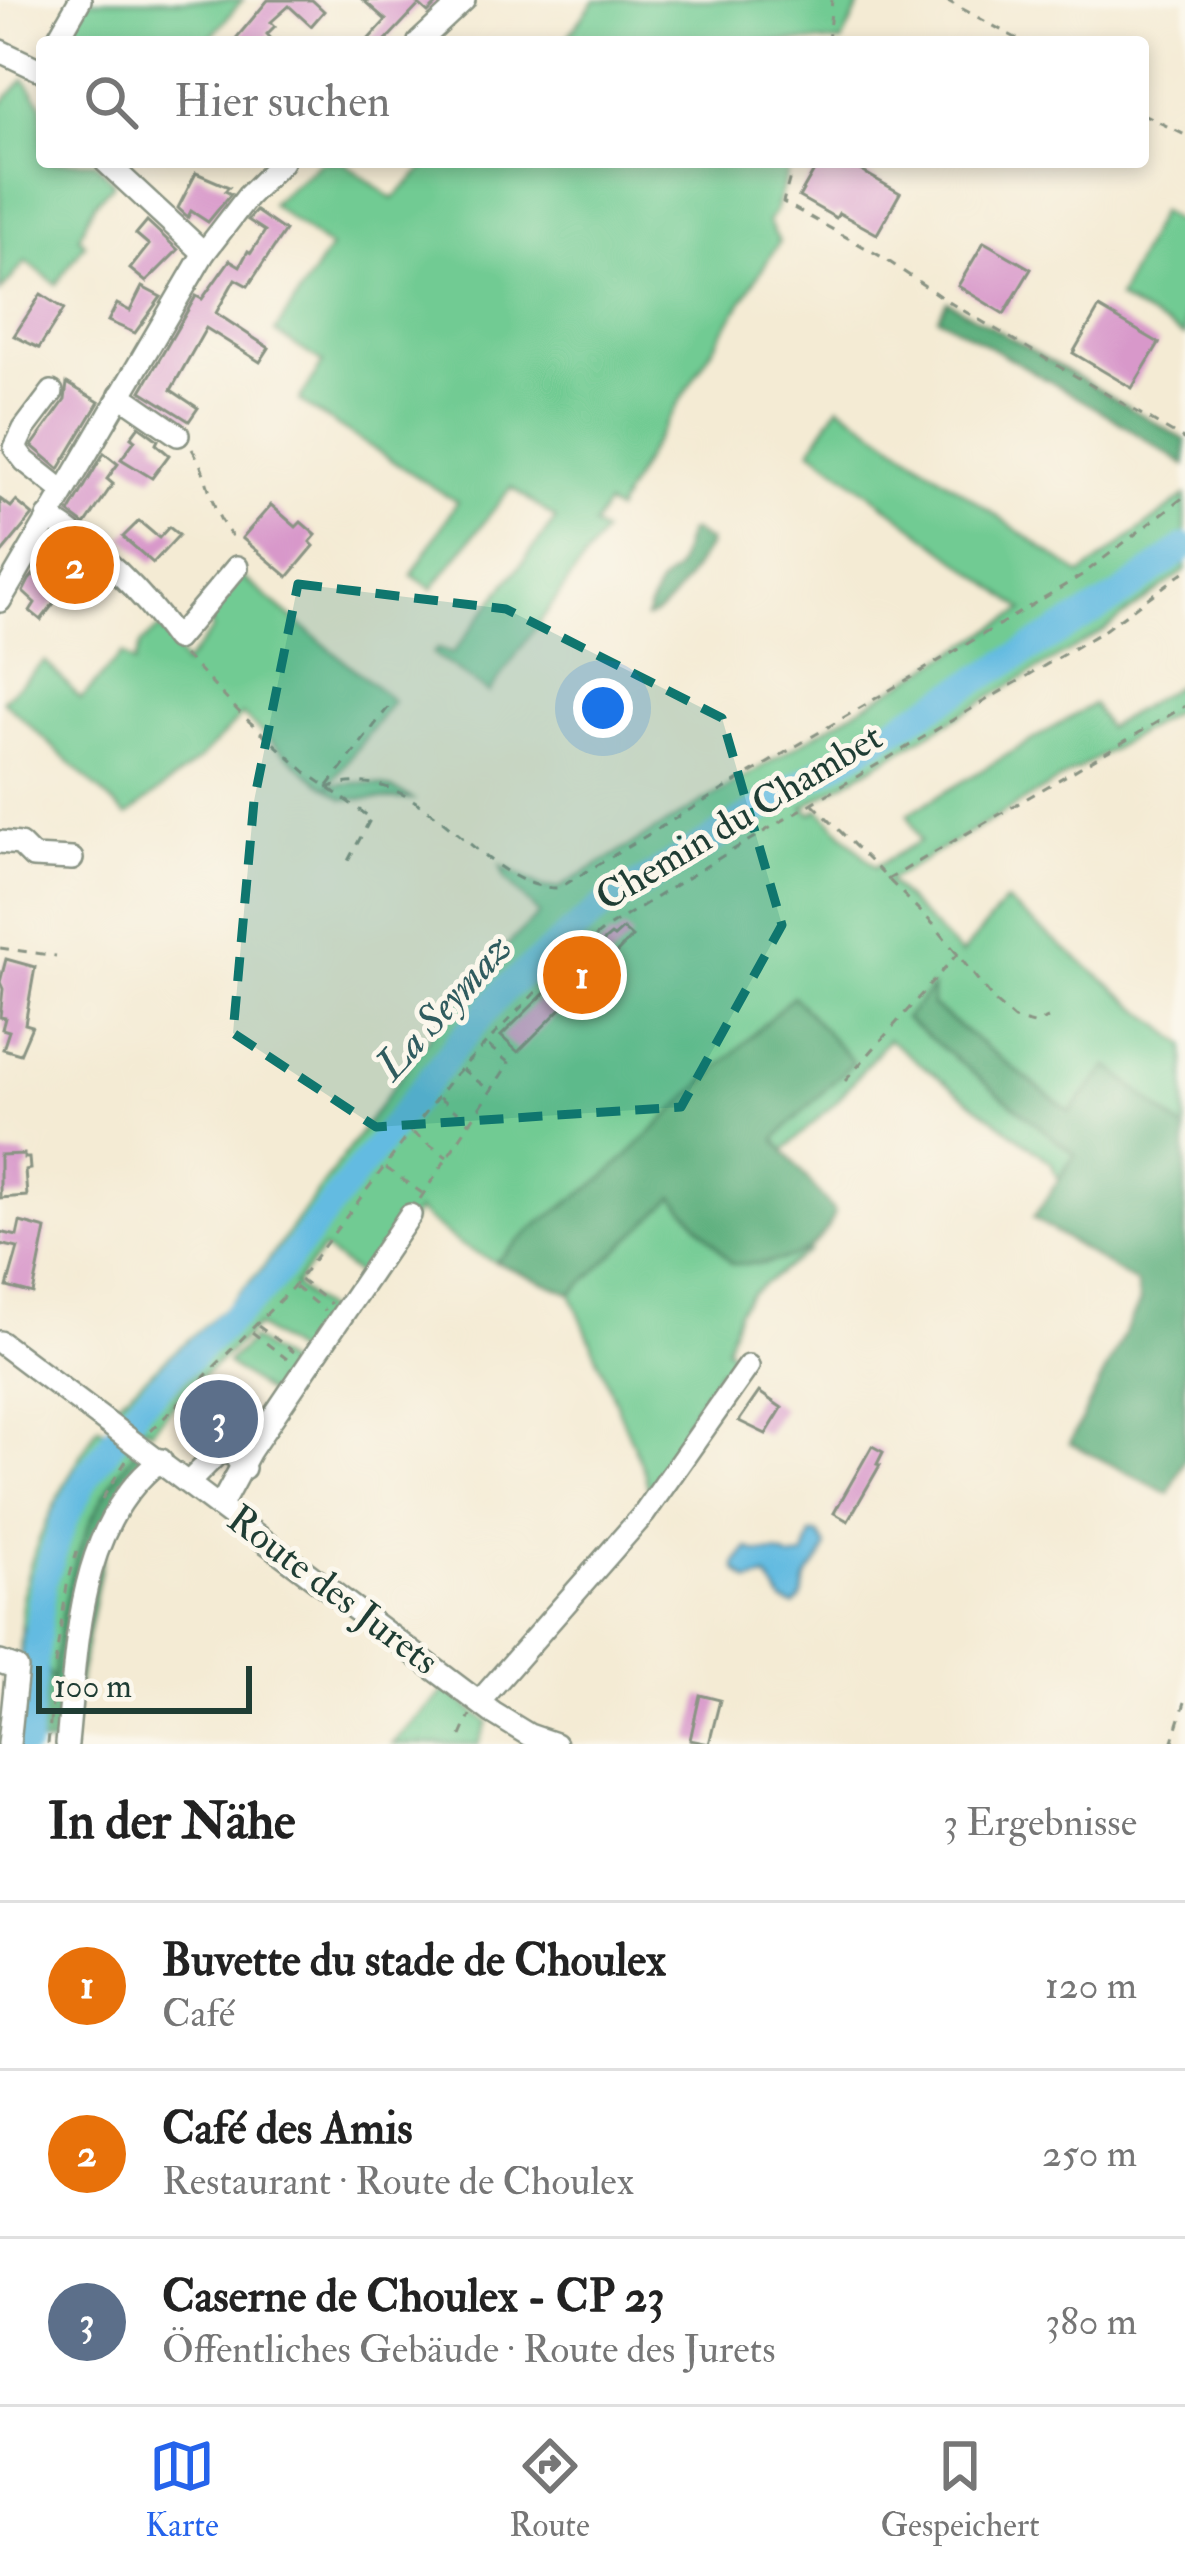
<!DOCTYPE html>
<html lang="de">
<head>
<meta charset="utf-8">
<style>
  :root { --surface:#fff; --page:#f6f6f6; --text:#222; --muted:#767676; --line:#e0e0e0; --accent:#2563eb }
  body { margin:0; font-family:"IM FELL Double Pica",serif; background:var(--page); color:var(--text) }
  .scale { position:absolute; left:36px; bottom:30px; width:216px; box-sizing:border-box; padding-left:12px; border:6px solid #1f3d34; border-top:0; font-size:33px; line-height:42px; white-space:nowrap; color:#1f3d34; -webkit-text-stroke:9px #fbf7ec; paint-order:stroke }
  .you { position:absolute; left:603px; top:708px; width:42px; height:42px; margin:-30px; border:9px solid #fff; border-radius:50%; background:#1a73e8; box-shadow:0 0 0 18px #1a73e833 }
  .badge { display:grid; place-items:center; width:78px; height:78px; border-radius:50%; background:var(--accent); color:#fff; font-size:39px; font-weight:700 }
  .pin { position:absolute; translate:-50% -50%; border:6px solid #fff; box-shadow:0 3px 12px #0006 }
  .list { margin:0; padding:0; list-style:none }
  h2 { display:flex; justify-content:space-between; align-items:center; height:156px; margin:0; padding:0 48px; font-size:51px }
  h2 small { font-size:39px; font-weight:400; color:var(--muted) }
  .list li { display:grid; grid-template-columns:78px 1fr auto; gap:36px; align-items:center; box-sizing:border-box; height:168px; padding:0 48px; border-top:3px solid var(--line) }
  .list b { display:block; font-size:45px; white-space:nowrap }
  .list p { margin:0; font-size:39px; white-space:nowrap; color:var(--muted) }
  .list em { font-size:39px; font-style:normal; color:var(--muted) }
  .icon { flex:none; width:66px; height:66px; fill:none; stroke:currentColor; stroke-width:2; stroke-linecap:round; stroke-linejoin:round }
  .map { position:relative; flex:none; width:1185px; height:1744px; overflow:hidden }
  .search { position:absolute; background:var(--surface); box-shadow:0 6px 18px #0003; left:36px; right:36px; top:36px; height:132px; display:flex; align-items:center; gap:30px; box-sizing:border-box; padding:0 42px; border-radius:12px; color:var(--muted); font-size:45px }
  .sheet { height:660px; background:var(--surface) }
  nav { display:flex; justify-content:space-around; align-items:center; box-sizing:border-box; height:168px; border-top:3px solid var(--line); background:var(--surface); font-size:33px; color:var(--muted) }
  nav a { display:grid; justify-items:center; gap:6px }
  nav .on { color:var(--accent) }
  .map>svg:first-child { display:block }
</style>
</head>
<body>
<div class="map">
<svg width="1185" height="1744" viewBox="0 0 1185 1744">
  <rect width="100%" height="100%" fill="#fbf7ec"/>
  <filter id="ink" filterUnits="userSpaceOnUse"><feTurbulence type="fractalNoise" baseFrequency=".00833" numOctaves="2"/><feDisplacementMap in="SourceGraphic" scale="24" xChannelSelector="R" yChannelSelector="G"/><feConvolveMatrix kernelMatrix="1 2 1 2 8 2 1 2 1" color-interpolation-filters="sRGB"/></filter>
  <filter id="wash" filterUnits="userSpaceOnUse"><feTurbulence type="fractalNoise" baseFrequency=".004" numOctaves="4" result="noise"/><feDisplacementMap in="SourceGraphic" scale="48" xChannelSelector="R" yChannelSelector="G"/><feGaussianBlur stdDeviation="2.7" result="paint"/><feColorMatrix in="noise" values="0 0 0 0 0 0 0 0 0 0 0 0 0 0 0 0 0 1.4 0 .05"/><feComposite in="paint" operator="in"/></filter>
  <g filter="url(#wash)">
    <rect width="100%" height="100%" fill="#f4ebd4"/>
    <g fill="#71cb93" stroke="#488464" stroke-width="3">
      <path d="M 86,0 L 242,0 L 207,42 L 63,42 Z"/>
      <path d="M 595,0 L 862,0 L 842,42 L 564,42 Z"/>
      <path d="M 24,79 L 42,104 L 42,162 L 95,162 L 114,183 L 94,204 L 79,237 L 85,244 L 56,284 L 26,261 L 0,292 L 0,106 Z"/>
      <path d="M 321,162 L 343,162 L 393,199 L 431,162 L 791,162 L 775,211 L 768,221 L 779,242 L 650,449 L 616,511 L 606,505 L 593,526 L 603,533 L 489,693 L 433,654 L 437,649 L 452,654 L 556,519 L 511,487 L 432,589 L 412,575 L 457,502 L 299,401 L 323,363 L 275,332 L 330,248 L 271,204 Z"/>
      <path d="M 1160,211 L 1185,228 L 1185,336 L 1118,299 Z"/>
      <path d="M 839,405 L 1081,575 L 1185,496 L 1185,571 L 1103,631 L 804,807 L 812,814 L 819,809 L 875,867 L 920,841 L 908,814 L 1093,704 L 1107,728 L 1185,680 L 1185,706 L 888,881 L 961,955 L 1006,901 L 1185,1045 L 1185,1131 L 1109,1066 L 1070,1112 L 932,1005 L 932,990 L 906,1019 L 1075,1155 L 1058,1179 L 1051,1162 L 888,1039 L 837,1101 L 783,1151 L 775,1139 L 853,1062 L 793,997 L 603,1179 L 539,1224 L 495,1262 L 459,1244 L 417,1211 L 369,1283 L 323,1249 L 294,1285 L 335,1318 L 306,1360 L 257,1326 L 181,1396 L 151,1431 L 145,1426 L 140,1432 L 109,1409 L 226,1307 L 263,1268 L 465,987 L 539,914 L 505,879 L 501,866 L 544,888 L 559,888 L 1024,610 L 811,449 Z"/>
      <path d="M 240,575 L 393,701 L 329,786 C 360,780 385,782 412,799 L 343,799 L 307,773 L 242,715 L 199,760 L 127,816 L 3,700 L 45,661 L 81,699 L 122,654 L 134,664 L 141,644 L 159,628 L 169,637 L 184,665 L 212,630 L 207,609 Z"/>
      <path d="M 674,1196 L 732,1264 L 765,1264 L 810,1250 L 750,1294 L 738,1311 L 726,1348 L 742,1360 L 730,1375 L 720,1370 L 684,1424 L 684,1442 L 649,1492 L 644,1471 L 571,1294 Z"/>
      <path d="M 252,1339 L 297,1371 L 277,1400 L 227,1363 Z"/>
      <path d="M 98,1426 L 136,1451 C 77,1517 63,1598 53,1683 C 44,1667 24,1644 22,1626 C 16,1566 68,1476 98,1426 Z"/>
      <path d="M 446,1690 L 488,1722 L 478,1744 L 392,1744 Z"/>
    </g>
    <g fill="#5caf7d" stroke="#3e7658" stroke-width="3">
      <path d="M 947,301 L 1185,440 L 1185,465 L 1108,415 L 938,317 Z"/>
      <path d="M 692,531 L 708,541 L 708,547 C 694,567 669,614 646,618 L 658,586 L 676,570 L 688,532 Z"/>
      <path d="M 932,988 L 932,1006 L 1070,1112 L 1109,1066 L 1185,1131 L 1185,1458 L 1169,1494 L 1070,1443 L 1140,1302 L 1136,1283 L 1033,1218 L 1075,1155 L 905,1018 Z"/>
      <path d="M 793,996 L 853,1062 L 775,1139 L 835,1213 C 816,1260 778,1264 732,1264 L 674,1197 L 571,1294 L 495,1262 L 539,1224 L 603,1179 Z"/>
      <path d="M 141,1445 L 161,1460 L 109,1525 L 67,1744 L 14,1744 L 22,1629 L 53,1681 C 64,1590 78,1517 141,1445 Z"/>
    </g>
    <path fill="#64bbe1" stroke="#427c8a" stroke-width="3" d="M 811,1534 L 818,1534 L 826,1546 C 823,1561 811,1567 806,1580 C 802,1593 806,1596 794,1606 L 783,1602 L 767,1577 L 749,1581 L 736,1570 L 736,1563 L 748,1548 C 760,1557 776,1548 790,1558 L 804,1556 Z"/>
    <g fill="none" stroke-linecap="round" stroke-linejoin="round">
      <path stroke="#64bbe1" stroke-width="27" d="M 26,1744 L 43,1583 L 64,1520 L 86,1478 L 139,1405 L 268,1285 L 455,1047 L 505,989 L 600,909 L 806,781 L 1121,595 L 1185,547"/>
    </g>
    <g id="blocks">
      <g fill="#d898ca">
        <path d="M 268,0 L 312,0 L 324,11 L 311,26 L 289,6 L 271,22 L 275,26 L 267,34 L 274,42 L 233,42 Z"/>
        <path d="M 363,0 L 441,0 L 428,13 L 419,5 L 384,42 L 366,42 L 386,20 Z"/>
        <path d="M 819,162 L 846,162 L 900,193 L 877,234 L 839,213 L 836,218 L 799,197 Z"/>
        <path d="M 196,173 L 229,187 L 225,191 L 231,194 L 208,222 L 191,211 L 188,217 L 178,208 Z"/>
        <path d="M 256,211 L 285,231 L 248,286 L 235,279 L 216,313 L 269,348 L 260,362 L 206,328 L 171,390 L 198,408 L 189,421 L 141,391 L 196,296 L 202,299 L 230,260 L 240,266 L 248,251 L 251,253 L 265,231 L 248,220 Z"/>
        <path d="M 147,221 L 178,250 L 146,282 L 130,269 L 149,245 L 136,234 Z"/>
        <path d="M 984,242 L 1031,269 L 1004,314 L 958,286 Z"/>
        <path d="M 142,287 L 161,297 L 135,333 L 108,321 L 117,304 L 130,311 Z"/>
        <path d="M 41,294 L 64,309 L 39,348 L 14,336 Z"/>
        <path d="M 1099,308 L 1159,343 L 1132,388 L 1073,353 Z"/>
        <path d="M 67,383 L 99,402 L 59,469 L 32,446 L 65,400 Z"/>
        <path d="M 139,426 L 158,440 L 156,444 L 169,455 L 152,478 L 121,459 L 135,440 L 131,437 Z"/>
        <path d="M 104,453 L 118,464 L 107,479 L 113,484 L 85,525 L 69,513 Z"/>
        <path d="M 0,499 L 11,507 L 16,501 L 33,515 L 0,555 Z"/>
        <path d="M 271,505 L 296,527 L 301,522 L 316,535 L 310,542 L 314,546 L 288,577 L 242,538 Z"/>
        <path d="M 139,521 L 159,538 L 169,527 L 179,535 L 153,563 L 123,537 Z"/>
        <path d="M 80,559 L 103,579 L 89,596 L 71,581 L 41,620 L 30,611 L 35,603 L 23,592 L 29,580 L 34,574 L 45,584 L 58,570 L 71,580 L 66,576 Z"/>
        <path d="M 623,929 L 632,937 L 518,1052 L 501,1036 L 557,981 L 561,985 L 605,940 L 611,935 L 614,937 Z"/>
        <path d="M 6,959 L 35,967 L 25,1024 L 32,1026 L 20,1054 L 3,1049 L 9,1031 L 2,1029 L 5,1018 L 0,1017 L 3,989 L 0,982 Z"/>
        <path d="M 24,1154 L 24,1158 L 29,1158 L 30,1169 L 25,1170 L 27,1196 L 0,1198 L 0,1155 Z"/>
        <path d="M 20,1222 L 46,1229 L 33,1294 L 7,1287 L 18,1248 L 0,1244 L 0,1232 L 17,1236 Z"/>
        <path d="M 759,1392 L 782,1408 L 766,1434 L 739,1421 Z"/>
        <path d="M 872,1446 L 883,1452 L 877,1464 L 880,1465 L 848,1521 L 834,1513 Z"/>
        <path d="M 700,1695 L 720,1700 L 709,1744 L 690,1740 Z"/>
      </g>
    </g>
  </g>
  <g filter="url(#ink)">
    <use href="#blocks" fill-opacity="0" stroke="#8a9484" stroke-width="3"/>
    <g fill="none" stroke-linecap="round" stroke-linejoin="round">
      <g stroke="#8a9484" stroke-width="26">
        <g id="minor">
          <path d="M 56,42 L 80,0"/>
          <path d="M 419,42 L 464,0"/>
          <path d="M 0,51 L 40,70"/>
          <path d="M 106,162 L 204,253"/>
          <path d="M 52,392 L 24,429 L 15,448 L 25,461 L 63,491"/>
          <path d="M 120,395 L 178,435"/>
          <path d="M 48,517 C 99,550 141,590 176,639 L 237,567"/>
          <path d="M 0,601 L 204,253 L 248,196 L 282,162"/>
          <path d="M 0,842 L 20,844 L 33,857 L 72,859"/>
          <path d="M 0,1342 L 493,1713 L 529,1735 L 555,1744"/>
          <path d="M 190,1481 L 220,1451 L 234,1455 L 244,1468"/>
          <path d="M 221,1505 L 250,1451 L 410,1215"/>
          <path d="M 0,1662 L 17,1668 L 9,1744"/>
          <path d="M 479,1702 L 644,1514 L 748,1366"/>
          <path d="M 67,1744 C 77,1647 76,1525 161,1460"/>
        </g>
      </g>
      <g stroke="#8a9484" stroke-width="3" stroke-dasharray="9 9" stroke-linecap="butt">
        <path d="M 946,0 L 1023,42"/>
        <path d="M 828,42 L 832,0"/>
        <path d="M 1143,114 L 1185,135"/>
        <path d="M 794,162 L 783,202 L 882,257 L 947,301 L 1185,440"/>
        <path d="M 192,449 C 211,478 209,511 232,536"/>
        <path d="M 184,655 L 242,715 L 307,773 L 371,818 L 348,861"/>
        <path d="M 328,786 L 393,701"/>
        <path d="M 327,788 C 423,754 478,890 559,888 L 1082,575 L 1185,496"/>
        <path d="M 813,804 L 935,926 L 996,1003 L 1014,1019 L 1034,1024 L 1048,1018"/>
        <path d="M 887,880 L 1185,706"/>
        <path d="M 0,948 L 56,956"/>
        <path d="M 462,1069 L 488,1089"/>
        <path d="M 845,1081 L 959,952"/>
        <path d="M 439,1098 L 469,1122"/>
        <path d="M 413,1133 L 447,1157"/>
        <path d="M 386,1168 L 422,1193"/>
        <path d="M 420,1199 L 509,1063 L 485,1043"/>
        <path d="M 300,1280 L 331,1304"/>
        <path d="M 295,1287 L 325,1311"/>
        <path d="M 258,1326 L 294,1352"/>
        <path d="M 252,1332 L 287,1359"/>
        <path d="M 151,1431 L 292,1288 L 452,1078 L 573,954 L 605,929 L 721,857 L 1103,631 L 1185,571"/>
        <path d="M 102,1499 L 126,1461"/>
        <path d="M 55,1665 L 67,1586 L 77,1551"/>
        <path d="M 461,1736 L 470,1715"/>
        <path d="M 48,1744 L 53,1692"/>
        <path d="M 1172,1744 L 1185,1702"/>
      </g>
      <use href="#minor" stroke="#fff" stroke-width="21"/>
    </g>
  </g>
  <path fill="#0f766e" fill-opacity="0.2" stroke="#0f766e" stroke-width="9" stroke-dasharray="24 15" stroke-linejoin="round" d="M 298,584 L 506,609 L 722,718 L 782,925 L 681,1107 L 376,1127 L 233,1033 L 254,801 Z"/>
  <g text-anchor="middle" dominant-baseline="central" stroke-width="10" stroke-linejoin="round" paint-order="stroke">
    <g font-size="39" fill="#1f3d34" stroke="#fbf7ec">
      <text transform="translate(739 817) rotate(-31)">Chemin du Chambet</text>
      <text transform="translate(333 1590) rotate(37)">Route des Jurets</text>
    </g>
    <g font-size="42" font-style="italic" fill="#305c5f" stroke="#fbf7ec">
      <text transform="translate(444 1007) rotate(-48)">La Seymaz</text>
    </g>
  </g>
</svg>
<div class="scale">100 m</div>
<div class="you"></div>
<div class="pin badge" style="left:582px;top:975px;background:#e8710a">1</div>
<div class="pin badge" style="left:75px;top:565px;background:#e8710a">2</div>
<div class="pin badge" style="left:219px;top:1419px;background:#5c6f8a">3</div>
<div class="search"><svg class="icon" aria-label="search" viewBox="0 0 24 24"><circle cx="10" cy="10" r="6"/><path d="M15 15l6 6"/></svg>Hier suchen</div>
</div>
<section class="sheet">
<h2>In der Nähe<small>3 Ergebnisse</small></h2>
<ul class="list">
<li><span class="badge" style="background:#e8710a">1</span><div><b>Buvette du stade de Choulex</b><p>Café</p></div><em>120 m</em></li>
<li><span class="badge" style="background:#e8710a">2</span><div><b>Café des Amis</b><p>Restaurant · Route de Choulex</p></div><em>250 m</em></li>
<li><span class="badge" style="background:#5c6f8a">3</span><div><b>Caserne de Choulex - CP 23</b><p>Öffentliches Gebäude · Route des Jurets</p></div><em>380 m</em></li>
</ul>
</section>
<nav>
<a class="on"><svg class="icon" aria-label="map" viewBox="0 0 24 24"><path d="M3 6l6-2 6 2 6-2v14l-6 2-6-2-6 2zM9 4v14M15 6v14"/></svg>Karte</a>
<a><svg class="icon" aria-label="directions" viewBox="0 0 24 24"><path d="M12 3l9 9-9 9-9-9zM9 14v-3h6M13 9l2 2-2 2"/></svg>Route</a>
<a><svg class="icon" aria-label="saved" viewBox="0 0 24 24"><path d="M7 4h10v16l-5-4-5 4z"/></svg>Gespeichert</a>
</nav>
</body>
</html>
